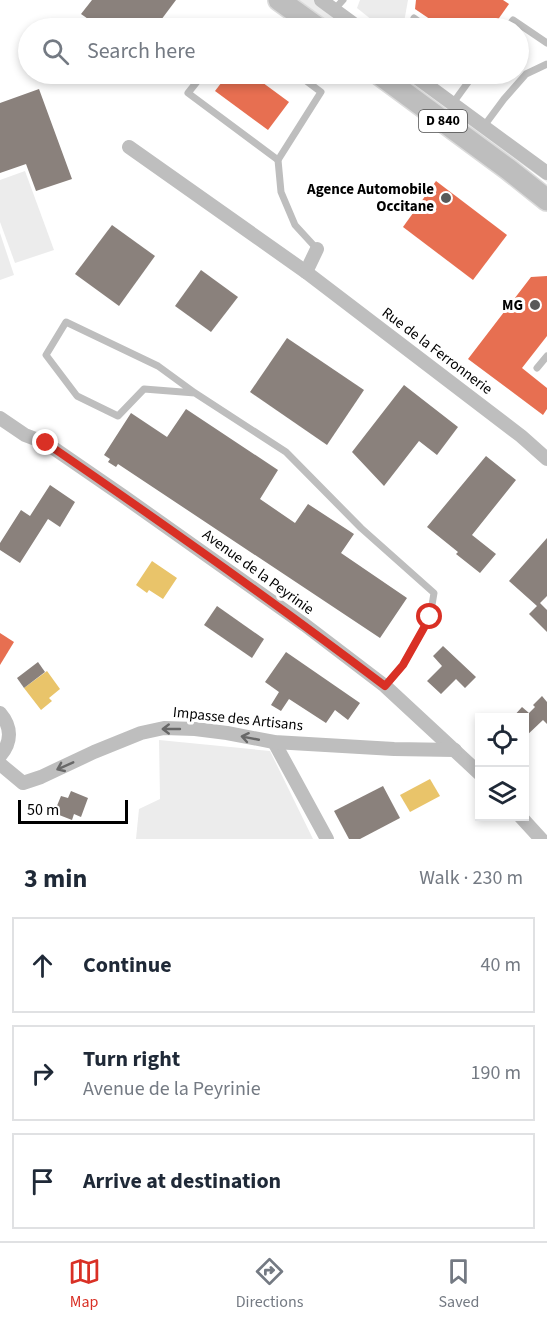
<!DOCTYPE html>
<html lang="en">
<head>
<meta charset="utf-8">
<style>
  :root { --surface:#fff; --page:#f2f2f3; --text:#1f2937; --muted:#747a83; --line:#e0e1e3; --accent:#d93025 }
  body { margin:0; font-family:"Source Sans 3",sans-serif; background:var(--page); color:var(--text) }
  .controls { position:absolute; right:18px; bottom:18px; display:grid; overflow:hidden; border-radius:0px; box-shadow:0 3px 9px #0003 }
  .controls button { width:54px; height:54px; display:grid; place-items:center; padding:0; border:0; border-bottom:2px solid var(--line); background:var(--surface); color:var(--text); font:30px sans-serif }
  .scale { position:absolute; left:18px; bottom:15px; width:110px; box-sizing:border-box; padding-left:6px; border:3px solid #000; border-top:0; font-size:16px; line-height:21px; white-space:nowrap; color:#000; -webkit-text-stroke:4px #fff; paint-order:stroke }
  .stop { position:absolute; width:18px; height:18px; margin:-14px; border:4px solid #d93025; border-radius:50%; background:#fff }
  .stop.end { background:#d93025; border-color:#fff; box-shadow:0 2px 6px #0008 }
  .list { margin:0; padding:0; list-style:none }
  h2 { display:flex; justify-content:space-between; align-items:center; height:78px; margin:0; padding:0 24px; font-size:26px }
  h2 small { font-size:20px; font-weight:400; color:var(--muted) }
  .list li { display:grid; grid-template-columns:39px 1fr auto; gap:18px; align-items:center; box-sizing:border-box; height:96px; margin:0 12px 12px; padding:0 12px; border:2px solid var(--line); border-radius:0px }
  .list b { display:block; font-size:22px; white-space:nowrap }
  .list p { margin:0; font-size:20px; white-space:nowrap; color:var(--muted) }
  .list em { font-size:20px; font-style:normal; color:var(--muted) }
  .icon { flex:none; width:33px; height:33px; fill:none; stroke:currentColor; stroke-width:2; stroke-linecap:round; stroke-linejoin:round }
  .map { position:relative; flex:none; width:547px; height:839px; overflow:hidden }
  .search { position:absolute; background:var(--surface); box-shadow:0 3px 9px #0003; left:18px; right:18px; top:18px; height:66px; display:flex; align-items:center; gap:15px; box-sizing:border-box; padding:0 21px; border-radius:33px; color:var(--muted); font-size:22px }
  .sheet { height:402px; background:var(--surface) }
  nav { display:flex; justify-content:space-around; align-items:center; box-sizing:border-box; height:84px; border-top:2px solid var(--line); background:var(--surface); font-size:16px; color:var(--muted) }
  nav a { display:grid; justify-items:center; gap:3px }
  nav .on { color:var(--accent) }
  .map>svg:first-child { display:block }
</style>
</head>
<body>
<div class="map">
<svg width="547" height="839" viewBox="0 0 547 839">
  <rect width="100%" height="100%" fill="#fff"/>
  <g fill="#ececec">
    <path d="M 293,0 L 316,0 L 354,28 L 332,28 Z"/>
    <path d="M 360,0 L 408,0 L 403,28 L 382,28 L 357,8 Z"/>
    <path d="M 394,74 L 404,74 L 547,176 L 547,182 Z"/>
    <path d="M 25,171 L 54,250 L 15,263 L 0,222 L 0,180 Z"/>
    <path d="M 0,233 L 14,275 L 0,280 Z"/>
    <path d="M 159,740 L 270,751 L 313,839 L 136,839 L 139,809 L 160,799 Z"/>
  </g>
  <g fill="#e9c46a">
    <path d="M 152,561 L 177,578 L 163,599 L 149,590 L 147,593 L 136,585 Z"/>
    <path d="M 47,671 L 60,689 L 49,698 L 52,701 L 41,710 L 24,688 Z"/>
    <path d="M 430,779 L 440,796 L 410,812 L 400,795 Z"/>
  </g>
  <g fill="#e76f51">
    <path d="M 416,0 L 503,0 L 509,4 L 492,28 L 443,28 L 415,9 Z"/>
    <path d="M 228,74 L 251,74 L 289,102 L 268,130 L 215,91 Z"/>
    <path d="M 436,181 L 507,235 L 473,280 L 403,227 Z"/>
    <path d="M 547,276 L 547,336 L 522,368 L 547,388 L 547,409 L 543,415 L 468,359 L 531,277 Z"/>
    <path d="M 0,633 L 14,642 L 0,665 Z"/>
  </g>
  <g fill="#8a817c">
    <path d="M 92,0 L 176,0 L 155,28 L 101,28 L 81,14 Z"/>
    <path d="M 39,89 L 72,179 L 36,191 L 26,164 L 0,173 L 0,103 Z"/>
    <path d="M 112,225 L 155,256 L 119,306 L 75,274 Z"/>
    <path d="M 201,270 L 238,297 L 211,332 L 175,306 Z"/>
    <path d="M 287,338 L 364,390 L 327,445 L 250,392 Z"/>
    <path d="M 404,385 L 458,427 L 437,455 L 419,441 L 384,486 L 352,452 Z"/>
    <path d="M 186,409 L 278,470 L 260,499 L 295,523 L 308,504 L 354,534 L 341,553 L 407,598 L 380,638 L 118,464 L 116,467 L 108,462 L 110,459 L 104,455 L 131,413 L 167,437 Z"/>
    <path d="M 486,456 L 516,480 L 472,535 L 496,554 L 480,573 L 456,554 L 458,552 L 427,527 Z"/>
    <path d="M 50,485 L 75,502 L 60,527 L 48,519 L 20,563 L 0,550 L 0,543 L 21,510 L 30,516 Z"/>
    <path d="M 547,538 L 547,596 L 540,603 L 547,610 L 547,632 L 529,614 L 537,606 L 509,581 Z"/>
    <path d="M 217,606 L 264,639 L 252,658 L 204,625 Z"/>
    <path d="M 443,646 L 476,677 L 465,688 L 456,679 L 441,694 L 427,681 L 442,666 L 433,656 Z"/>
    <path d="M 286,652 L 360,703 L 348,720 L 335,710 L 326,723 L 289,699 L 281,711 L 271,705 L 279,692 L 265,682 Z"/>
    <path d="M 38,662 L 45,672 L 24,688 L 17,678 Z"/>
    <path d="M 542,696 L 547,702 L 547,724 L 543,720 L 524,738 L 524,718 L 512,718 L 522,707 L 529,713 L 535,707 L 533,705 Z"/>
    <path d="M 383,786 L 400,818 L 360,839 L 349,839 L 334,811 Z"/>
    <path d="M 71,791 L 88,798 L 81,817 L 74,814 L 72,820 L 54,813 L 61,796 L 68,798 Z"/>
  </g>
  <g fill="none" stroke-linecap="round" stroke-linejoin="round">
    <g stroke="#dbdbdb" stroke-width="24">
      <g id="primary">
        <path d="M 279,0 L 318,28"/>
        <path d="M 379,74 L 508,169 L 547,200"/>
      </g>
    </g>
    <g stroke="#bebebe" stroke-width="7">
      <path d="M 334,10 L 343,0"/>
      <path d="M 414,18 L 428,28"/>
      <path d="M 238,28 L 239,27 L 240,28"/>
      <path d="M 507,28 L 513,20 L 547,43"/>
      <path d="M 203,74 L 188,93 L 278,160"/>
      <path d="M 297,74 L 321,92 L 278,160 L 281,192 L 295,225 L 317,249"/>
      <path d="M 453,103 L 474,74"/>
      <path d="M 484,126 L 504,99 L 526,74 L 547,64"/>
      <path d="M 537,368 L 547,356"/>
      <path d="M 195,393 L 144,389 L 118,416 L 77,396 L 46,355 L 66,322 L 158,366 L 195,393 L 286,452 L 361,528 L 434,593 L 430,617 L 403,665 L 385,686"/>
    </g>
    <g stroke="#bebebe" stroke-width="14">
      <path d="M 321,0 L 359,28"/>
      <path d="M 412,74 L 547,173"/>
      <path d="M 129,147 L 306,272"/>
      <path d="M 317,249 L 306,272 L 521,436 L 547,459"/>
      <path d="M 0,418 L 25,435 L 46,443 L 123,496 L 305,625 L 385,686 L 480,774"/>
      <path d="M 0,713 C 12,727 12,742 0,756"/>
      <path d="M 274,742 L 327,839"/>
      <path d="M 0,764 L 23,783 L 41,777 L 94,752 L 141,733 L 164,728 L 195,729 L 227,733 L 274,742 L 394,749 L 455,750"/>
      <path d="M 520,816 L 541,839"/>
    </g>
    <use href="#primary" stroke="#bebebe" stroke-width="21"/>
  </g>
  <defs><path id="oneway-shaft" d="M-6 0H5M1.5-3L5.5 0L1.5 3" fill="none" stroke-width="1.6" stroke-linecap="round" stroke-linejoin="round" transform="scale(1.5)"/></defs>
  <g stroke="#686868">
    <use href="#oneway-shaft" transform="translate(171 729) rotate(-180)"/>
    <use href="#oneway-shaft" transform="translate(250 738) rotate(-169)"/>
    <use href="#oneway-shaft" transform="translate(65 766) rotate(156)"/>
  </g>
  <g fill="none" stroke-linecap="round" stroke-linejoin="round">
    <path stroke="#d93025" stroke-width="8" d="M 46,443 C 161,522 274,602 385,686 L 403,665 L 430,617"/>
  </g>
  <g fill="#595959" stroke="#fff" stroke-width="2">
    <circle cx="446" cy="198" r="6"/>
    <circle cx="535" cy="305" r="6"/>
  </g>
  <g text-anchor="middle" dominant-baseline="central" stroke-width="6" stroke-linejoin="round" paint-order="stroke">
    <rect fill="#fff" stroke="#4c4c4c" stroke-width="1.5" x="419" y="110" width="48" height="22" rx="4.5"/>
    <g font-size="14" font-weight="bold" fill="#000">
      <text x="443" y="121">D 840</text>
    </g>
    <g font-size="15" font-weight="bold" fill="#000" stroke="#fff" text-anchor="end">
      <text x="434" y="189">Agence Automobile<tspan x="434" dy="17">Occitane</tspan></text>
      <text x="523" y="305">MG</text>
    </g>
    <g font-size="15" fill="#000" stroke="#fff">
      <text transform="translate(437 351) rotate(37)">Rue de la Ferronnerie</text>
      <text transform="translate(258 572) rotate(36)">Avenue de la Peyrinie</text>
      <text transform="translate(238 719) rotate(6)">Impasse des Artisans</text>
    </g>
  </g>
</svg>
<div class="controls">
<button><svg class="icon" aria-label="locate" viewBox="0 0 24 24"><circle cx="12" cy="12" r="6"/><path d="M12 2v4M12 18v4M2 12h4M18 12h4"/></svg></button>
<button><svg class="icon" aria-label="layers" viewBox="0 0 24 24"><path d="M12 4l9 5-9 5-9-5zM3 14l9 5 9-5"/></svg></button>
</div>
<div class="scale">50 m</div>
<div class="stop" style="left:430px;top:617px"></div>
<div class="stop end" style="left:46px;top:443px"></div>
<div class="search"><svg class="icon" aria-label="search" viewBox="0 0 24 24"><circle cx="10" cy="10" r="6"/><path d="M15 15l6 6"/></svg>Search here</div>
</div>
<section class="sheet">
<h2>3 min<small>Walk · 230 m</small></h2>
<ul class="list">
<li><svg class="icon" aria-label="ahead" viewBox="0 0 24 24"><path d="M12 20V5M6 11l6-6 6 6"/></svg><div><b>Continue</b></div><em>40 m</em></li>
<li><svg class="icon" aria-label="right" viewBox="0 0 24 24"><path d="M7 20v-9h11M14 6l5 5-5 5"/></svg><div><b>Turn right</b><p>Avenue de la Peyrinie</p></div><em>190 m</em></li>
<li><svg class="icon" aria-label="arrive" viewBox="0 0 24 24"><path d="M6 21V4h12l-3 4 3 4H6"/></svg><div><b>Arrive at destination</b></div></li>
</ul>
</section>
<nav>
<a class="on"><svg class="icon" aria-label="map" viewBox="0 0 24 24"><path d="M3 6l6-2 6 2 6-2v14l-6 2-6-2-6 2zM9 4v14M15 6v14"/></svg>Map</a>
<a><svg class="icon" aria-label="directions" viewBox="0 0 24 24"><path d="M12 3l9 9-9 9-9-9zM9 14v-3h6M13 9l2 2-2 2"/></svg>Directions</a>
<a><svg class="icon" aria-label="saved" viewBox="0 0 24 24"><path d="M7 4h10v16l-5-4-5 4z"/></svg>Saved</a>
</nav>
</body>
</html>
